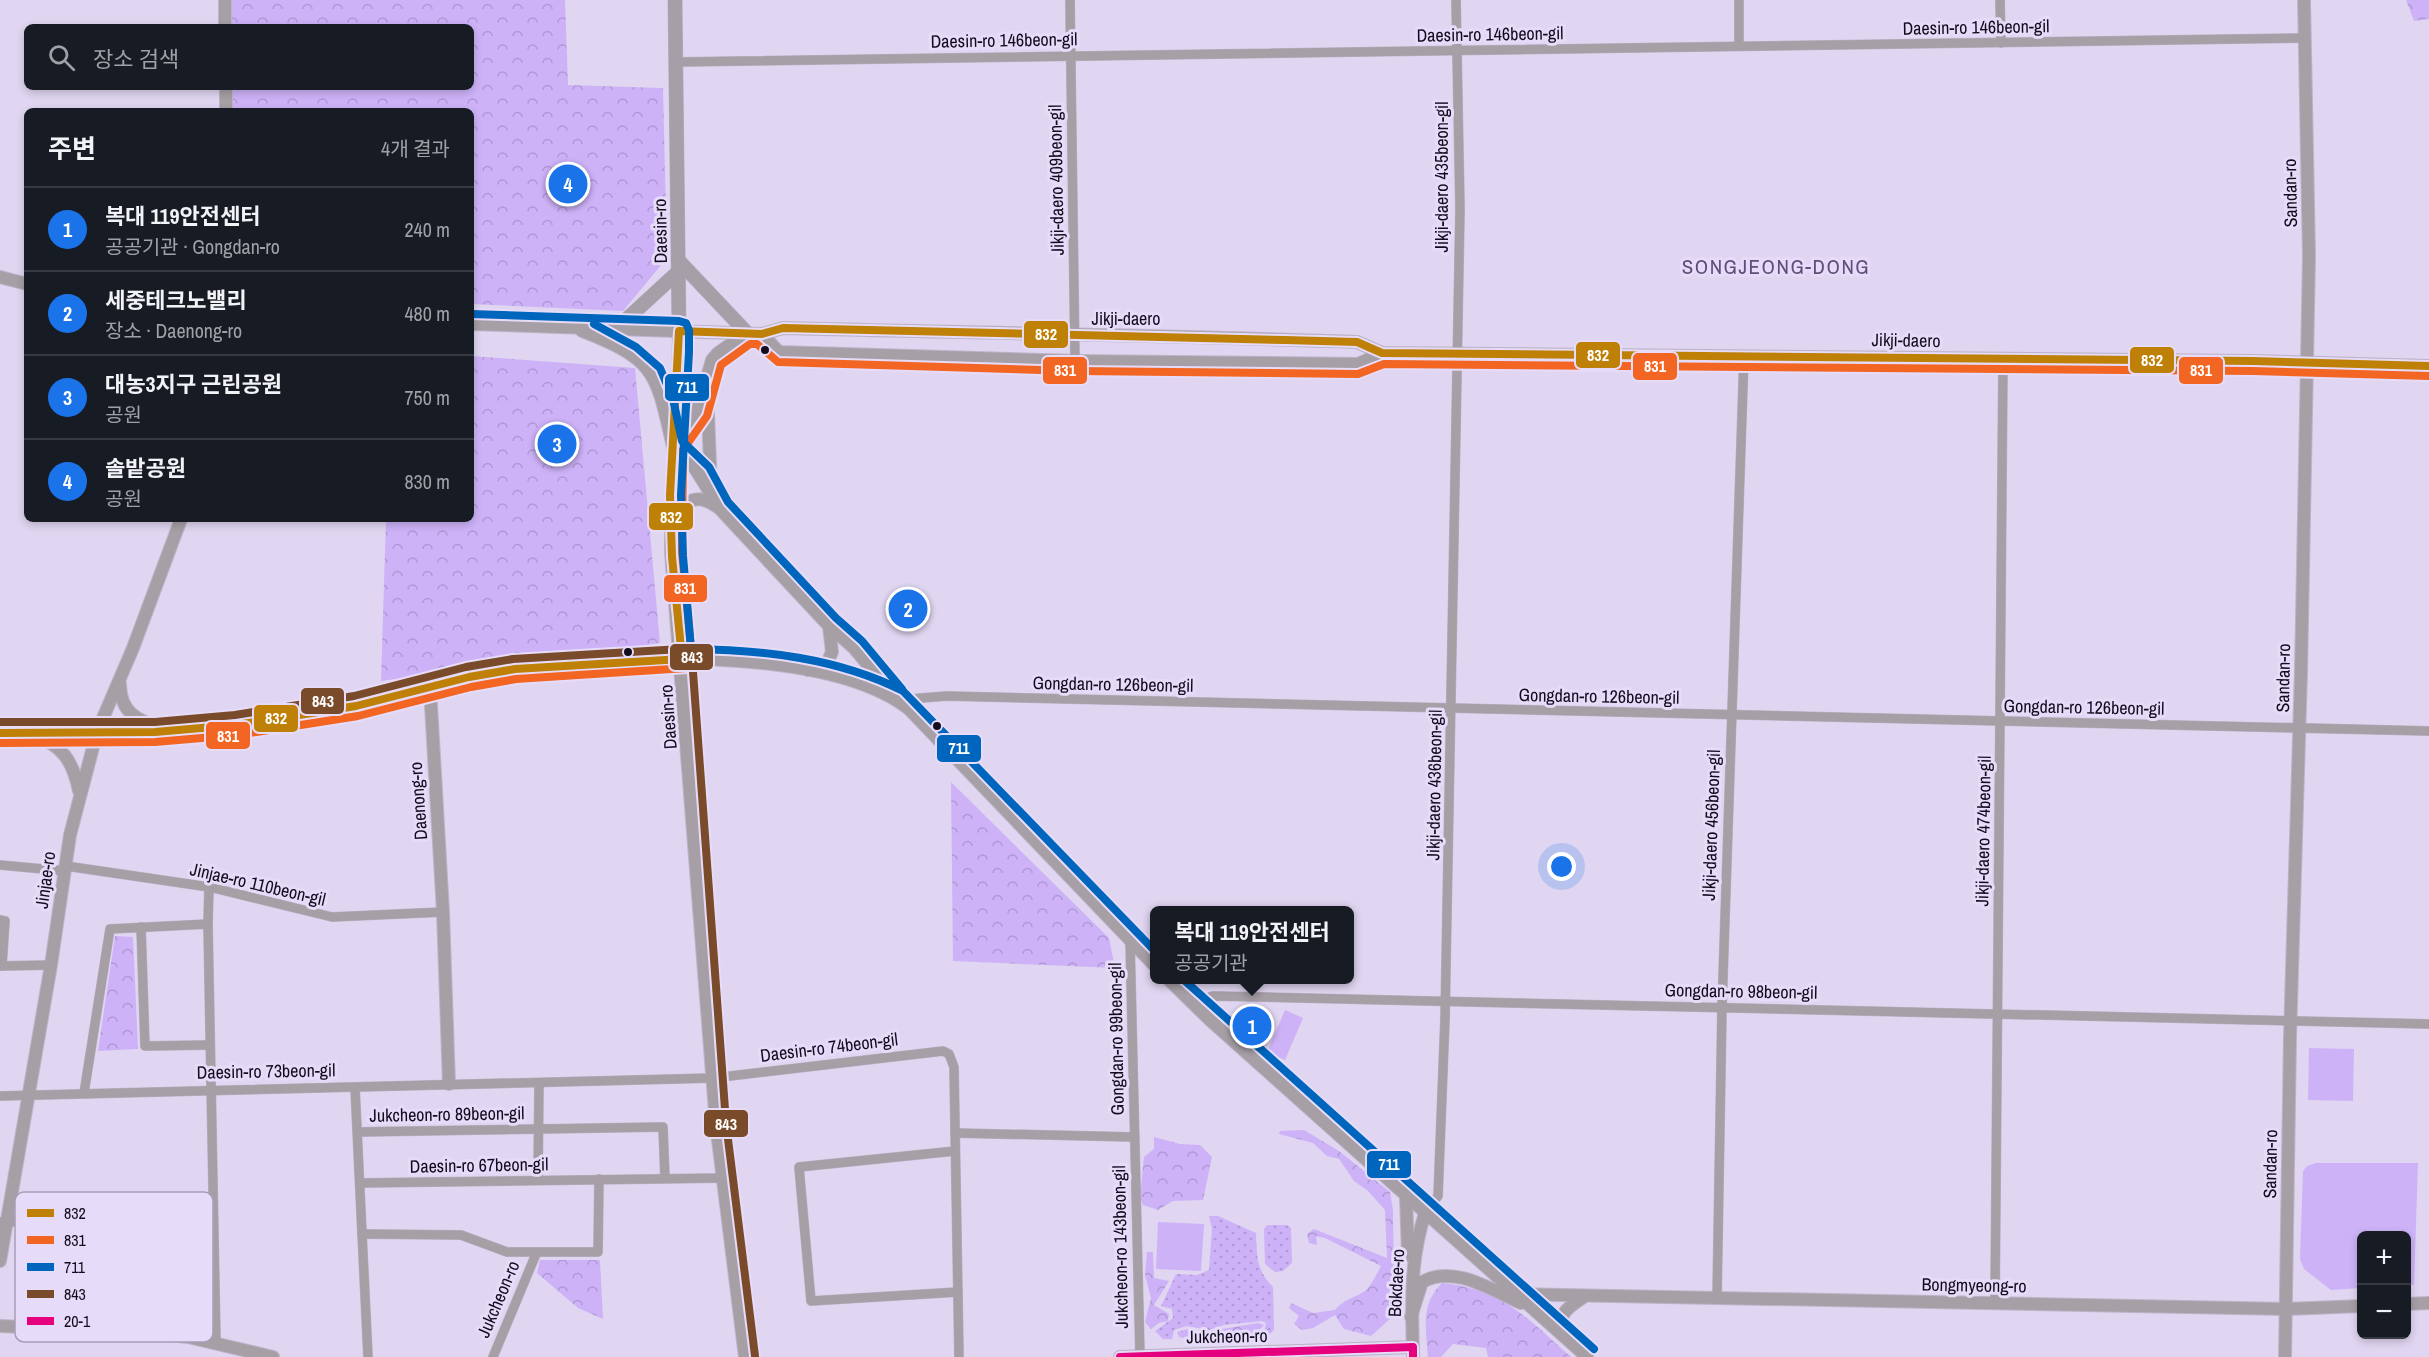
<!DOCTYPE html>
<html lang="ko">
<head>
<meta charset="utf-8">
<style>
  :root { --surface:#171b24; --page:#20242c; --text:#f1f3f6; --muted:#9ea1a6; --line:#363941; --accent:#1a73e8 }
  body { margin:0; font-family:"Archivo Narrow","Noto Sans KR",sans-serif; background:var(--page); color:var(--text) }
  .controls { position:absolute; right:18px; bottom:18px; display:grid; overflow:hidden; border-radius:9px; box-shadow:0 3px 9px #0003 }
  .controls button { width:54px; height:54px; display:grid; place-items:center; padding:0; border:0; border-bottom:2px solid var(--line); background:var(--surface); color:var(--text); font:30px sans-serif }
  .you { position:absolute; left:1562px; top:867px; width:21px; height:21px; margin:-15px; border:4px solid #fff; border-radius:50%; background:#1a73e8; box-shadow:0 0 0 9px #1a73e833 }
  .badge { display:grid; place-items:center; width:39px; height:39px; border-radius:50%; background:var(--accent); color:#fff; font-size:20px; font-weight:700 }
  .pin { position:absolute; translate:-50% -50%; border:3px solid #fff; box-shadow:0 2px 6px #0006 }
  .popup { position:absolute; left:1150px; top:906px; width:204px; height:78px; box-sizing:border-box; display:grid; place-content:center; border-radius:9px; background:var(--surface); filter:drop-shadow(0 2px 4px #0005); font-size:20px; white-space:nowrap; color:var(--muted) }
  .popup b { font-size:22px; color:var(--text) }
  .popup::after { content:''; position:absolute; left:50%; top:100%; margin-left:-12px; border:12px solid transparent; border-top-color:var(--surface) }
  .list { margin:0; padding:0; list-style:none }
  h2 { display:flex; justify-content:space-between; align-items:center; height:78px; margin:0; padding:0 24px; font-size:26px }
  h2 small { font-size:20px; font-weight:400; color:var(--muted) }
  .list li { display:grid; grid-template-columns:39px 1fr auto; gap:18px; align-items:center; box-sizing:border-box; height:84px; padding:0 24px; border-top:2px solid var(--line) }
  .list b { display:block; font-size:22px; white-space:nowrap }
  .list p { margin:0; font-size:20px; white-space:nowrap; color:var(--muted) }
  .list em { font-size:20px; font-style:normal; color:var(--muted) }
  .icon { flex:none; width:33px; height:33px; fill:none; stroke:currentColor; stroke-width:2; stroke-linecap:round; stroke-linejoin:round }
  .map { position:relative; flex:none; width:2429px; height:1357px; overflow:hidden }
  .search { position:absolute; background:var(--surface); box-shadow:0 3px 9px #0003; left:24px; top:24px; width:450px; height:66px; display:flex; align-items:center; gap:15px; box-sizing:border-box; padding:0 21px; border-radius:9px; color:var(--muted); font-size:22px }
  .panel { position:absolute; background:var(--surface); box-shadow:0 3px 9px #0003; left:24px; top:108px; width:450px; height:414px; border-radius:9px }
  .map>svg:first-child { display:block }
</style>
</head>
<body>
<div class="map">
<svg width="2429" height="1357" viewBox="0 0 2429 1357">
  <defs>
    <pattern id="grass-dots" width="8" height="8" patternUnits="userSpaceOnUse" patternTransform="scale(1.5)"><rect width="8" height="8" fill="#cdb2f8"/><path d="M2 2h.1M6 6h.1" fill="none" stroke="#af98d4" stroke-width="1.8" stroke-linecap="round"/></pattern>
    <pattern id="forest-crowns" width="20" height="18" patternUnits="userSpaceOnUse" patternTransform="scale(1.5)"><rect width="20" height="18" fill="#cdb2f8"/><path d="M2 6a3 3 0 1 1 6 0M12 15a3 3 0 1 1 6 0" fill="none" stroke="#af98d4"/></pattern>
  </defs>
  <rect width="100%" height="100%" fill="#e0d6f1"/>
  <g fill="url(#grass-dots)">
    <path d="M 1209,1216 L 1218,1216 L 1256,1233 C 1257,1256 1256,1270 1273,1287 L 1274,1330 L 1270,1334 L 1264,1333 L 1266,1323 L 1262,1321 L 1224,1325 L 1209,1330 L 1187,1326 L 1174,1330 L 1172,1339 L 1163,1339 L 1155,1331 L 1173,1318 L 1172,1309 L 1161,1306 L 1176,1274 L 1197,1275 L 1209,1270 L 1212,1229 Z"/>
    <path d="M 1267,1225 L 1287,1225 L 1291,1228 L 1292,1263 L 1283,1271 L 1275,1272 L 1265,1264 L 1264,1229 Z"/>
  </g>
  <g fill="url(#forest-crowns)">
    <path d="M 231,0 L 565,0 L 568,85 L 663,88 L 667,258 L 623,311 L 471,304 L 471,111 L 232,111 L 232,87 L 471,87 L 471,27 L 231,27 Z"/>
    <path d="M 2406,0 L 2429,0 L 2429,19 L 2414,21 Z"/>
    <path d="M 471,356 L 635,368 L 660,643 L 381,681 L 386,519 L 471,519 Z"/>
    <path d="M 951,782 L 1109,938 L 1115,968 L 953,961 Z"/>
    <path d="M 115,936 L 133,937 L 138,1049 L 98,1051 Z"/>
    <path d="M 1304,1130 L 1339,1151 L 1390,1192 L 1393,1210 L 1394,1286 L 1400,1310 L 1371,1336 L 1344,1329 L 1335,1315 L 1313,1328 L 1302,1330 L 1294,1324 L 1299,1316 L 1289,1308 L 1291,1303 L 1313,1313 L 1335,1310 C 1347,1296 1357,1299 1368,1288 C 1373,1282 1377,1273 1381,1266 L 1325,1238 L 1316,1236 L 1317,1245 L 1309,1243 L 1307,1234 L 1314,1229 L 1387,1258 L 1385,1210 L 1368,1191 L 1354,1181 L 1339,1159 L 1327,1156 L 1313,1143 L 1279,1134 L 1280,1131 Z"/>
    <path d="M 1154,1137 L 1180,1144 L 1200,1145 L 1212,1157 L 1203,1200 L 1173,1201 L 1158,1210 L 1143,1205 L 1140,1197 L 1144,1157 L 1154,1149 Z"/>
    <path d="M 1147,1252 L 1153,1252 L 1154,1278 L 1169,1281 L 1154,1305 L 1169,1314 L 1168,1321 L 1159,1323 L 1151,1329 L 1145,1322 L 1151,1298 L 1145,1275 Z"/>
    <path d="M 540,1260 L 600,1260 L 603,1319 L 578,1308 L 537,1273 Z"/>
    <path d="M 1442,1283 C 1503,1289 1528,1319 1571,1357 L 1488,1357 L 1486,1348 L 1453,1344 L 1441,1357 L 1428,1357 C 1426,1329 1420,1304 1442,1283 Z"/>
    <path d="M 1258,1323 L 1264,1325 L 1250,1339 L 1240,1337 L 1236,1344 L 1217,1338 L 1207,1342 L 1179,1337 L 1177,1332 L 1188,1329 L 1207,1336 L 1222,1329 Z"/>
  </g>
  <g fill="#cdb2f8">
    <path d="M 1285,1010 L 1303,1018 L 1285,1060 L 1267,1052 Z"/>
    <path d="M 2309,1048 L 2354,1049 L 2353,1101 L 2308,1100 Z"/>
    <path d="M 2316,1163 L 2418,1163 L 2414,1285 L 2407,1285 L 2406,1236 L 2362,1236 L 2361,1288 L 2331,1290 L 2304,1269 L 2300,1259 L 2303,1171 L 2307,1166 Z"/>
    <path d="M 1158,1222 L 1204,1224 L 1201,1271 L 1156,1269 Z"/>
  </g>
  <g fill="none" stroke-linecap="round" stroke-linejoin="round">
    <g stroke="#bcb4c8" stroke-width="10">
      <g id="minor">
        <path d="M 1070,0 L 1075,361"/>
        <path d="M 1739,0 L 1739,46"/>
        <path d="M 2000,0 L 2001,43"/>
        <path d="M 676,62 L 2304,38"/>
        <path d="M 897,700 L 946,696 L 2429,731"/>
        <path d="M 0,865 L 65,871"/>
        <path d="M 66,866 L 209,887 L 332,917 L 443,912"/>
        <path d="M 0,920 L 5,921 L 2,966"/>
        <path d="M 208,924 L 209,887"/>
        <path d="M 141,927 L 145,1046 L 210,1045"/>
        <path d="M 1130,940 L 1140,1356"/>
        <path d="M 0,966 L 51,965"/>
        <path d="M 1192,1003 L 1213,996 L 2429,1024"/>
        <path d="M 355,1088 L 368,1357"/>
        <path d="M 84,1093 L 110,929 L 208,924 L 216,1343"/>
        <path d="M 0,1096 L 713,1078 L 943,1051 L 949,1054 L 954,1067 L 959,1357"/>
        <path d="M 358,1132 L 663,1127 L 665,1178"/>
        <path d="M 955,1133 L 1134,1137"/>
        <path d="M 955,1151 L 799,1167 L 811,1301 L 958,1292"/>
        <path d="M 538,1180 L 539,1083"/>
        <path d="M 360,1183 L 723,1178"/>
        <path d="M 1425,1213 L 1438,1196 L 1445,1019 L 1460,209 L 1456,0"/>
        <path d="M 0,1222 L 212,1220"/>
        <path d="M 362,1234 L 461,1235 L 507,1252 L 598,1252 L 599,1179"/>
        <path d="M 1717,1298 L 1722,1007 L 1744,355"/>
        <path d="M 1995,1303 L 2003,360"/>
        <path d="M 493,1357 L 536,1254"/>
      </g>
    </g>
    <g stroke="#bcb4c8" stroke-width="14">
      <g id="tertiary">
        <path d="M 225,0 L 225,27"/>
        <path d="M 226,87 L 226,111"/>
        <path d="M 0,277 L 27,284"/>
        <path d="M 471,324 L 762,334 L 783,328 C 974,333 1166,335 1357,342 L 1382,353 L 2253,361 L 2429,366"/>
        <path d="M 582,331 C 657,360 656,373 673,447 L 686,454 L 719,507"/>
        <path d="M 679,331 C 679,405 670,478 671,552 L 716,1124 L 745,1357"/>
        <path d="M 762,334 L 779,352 L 1075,361 L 1358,364 L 1382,353"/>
        <path d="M 707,387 L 711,489"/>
        <path d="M 673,447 L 697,412 L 712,360 L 718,353 L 747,333"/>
        <path d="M 675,539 L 685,504 C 698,495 707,500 719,508 L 829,626 L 854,648 L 893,695"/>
        <path d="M 808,670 L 827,663 L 832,652 L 829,626"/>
        <path d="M 120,684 C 120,713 138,721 163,729"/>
        <path d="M 430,688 L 443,912 L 449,1084"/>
        <path d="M 0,733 C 51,733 102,734 153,732 C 199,731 246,724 292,717 C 367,706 439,680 514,669 C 615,655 826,645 909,709 L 1154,965"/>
        <path d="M 32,736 C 63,744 73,762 79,791"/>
        <path d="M 1169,980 L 1210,1020 L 1587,1357"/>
        <path d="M 1406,1196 L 1408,1255"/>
        <path d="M 0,1261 L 51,965 L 70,835 L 97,732 L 133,648 L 181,519"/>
        <path d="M 1516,1294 L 2287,1309 L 2362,1306"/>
        <path d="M 2406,1304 L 2429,1303"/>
        <path d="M 1411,1317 L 1422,1282 C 1453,1264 1492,1290 1521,1303"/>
        <path d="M 0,1326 L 140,1332 L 188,1337 L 273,1357"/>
        <path d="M 1563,1335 C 1556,1313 1569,1307 1585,1296"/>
        <path d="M 1120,1357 L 1413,1347"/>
        <path d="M 1413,1357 C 1412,1304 1409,1264 1425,1213"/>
        <path d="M 2285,1357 L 2290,1037 L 2301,672 L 2309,256 L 2304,0"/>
      </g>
    </g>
    <g stroke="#bcb4c8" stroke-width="15">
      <g id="secondary">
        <path d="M 675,0 L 679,331"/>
        <path d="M 678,260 L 747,333"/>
        <path d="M 616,329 L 678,272"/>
      </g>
    </g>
    <use href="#minor" stroke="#a79fa6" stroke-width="9"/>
    <use href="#tertiary" stroke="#a79fa6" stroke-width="12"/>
    <use href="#secondary" stroke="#a79fa8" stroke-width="14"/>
    <g stroke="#e6dcfa" stroke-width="12">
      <path id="bus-1" d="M 0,733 L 155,732 L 236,725 L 356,706 L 469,677 L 515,669 L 682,659 L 672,557 L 670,495 L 679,331 L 762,334 L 783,328 L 1285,340 L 1357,342 L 1382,353 L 2253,361 L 2429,366"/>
    </g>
    <g stroke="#e6dcfa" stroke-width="12">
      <path id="bus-2" d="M 0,743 L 155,742 L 237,735 L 358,716 L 471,687 L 516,679 L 687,668 L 692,659 L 682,552 L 683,450 L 707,416 L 721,365 L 750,344 L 757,344 L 778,362 L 1075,371 L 1358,374 L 1384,364 L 2253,371 L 2429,376"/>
    </g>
    <g stroke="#e6dcfa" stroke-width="12">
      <g id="bus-3">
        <path d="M 471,314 L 679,321 L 686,323 L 689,330 L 689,352 L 681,495 L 683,556 L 691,649 C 764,650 838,658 903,691 L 1154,950"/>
        <path d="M 594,324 L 636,347 L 660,368 L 673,399 L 682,441 L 709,467 L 728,502 L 836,618 L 862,641 L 902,689"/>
        <path d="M 1184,980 L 1594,1349"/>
      </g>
    </g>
    <g stroke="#e6dcfa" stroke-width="12">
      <path id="bus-4" d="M 0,722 L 155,722 L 235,715 L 354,696 L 466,667 L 513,659 L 681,649 L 689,651 L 692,658 L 726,1123 L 755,1356"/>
    </g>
    <g stroke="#e6dcfa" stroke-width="12">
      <path id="bus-5" d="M 1120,1357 L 1413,1347 L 1413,1357"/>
    </g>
    <use href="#bus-1" stroke="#be8007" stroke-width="8"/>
    <use href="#bus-2" stroke="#f26522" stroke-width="8"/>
    <use href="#bus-3" stroke="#0065bd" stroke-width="8"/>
    <use href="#bus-4" stroke="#7a4b2a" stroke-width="8"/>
    <use href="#bus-5" stroke="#e5007d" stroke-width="8"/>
  </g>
  <g fill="#120c1d" stroke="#e6dcfa" stroke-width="2">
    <circle cx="765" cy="350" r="5"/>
    <circle cx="628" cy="652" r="5"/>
    <circle cx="937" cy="726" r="5"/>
  </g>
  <g text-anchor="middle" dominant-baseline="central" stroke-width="6" stroke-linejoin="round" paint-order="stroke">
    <g font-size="18" fill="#120c1d" stroke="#e6dcfa">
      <text transform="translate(1976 27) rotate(-1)">Daesin-ro 146beon-gil</text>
      <text transform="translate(1490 34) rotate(-1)">Daesin-ro 146beon-gil</text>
      <text transform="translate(1004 40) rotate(-1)">Daesin-ro 146beon-gil</text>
      <text transform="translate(1441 177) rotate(-90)">Jikji-daero 435beon-gil</text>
      <text transform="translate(1056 180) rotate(-91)">Jikji-daero 409beon-gil</text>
      <text transform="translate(2290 193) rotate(-91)">Sandan-ro</text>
      <text transform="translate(660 231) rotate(-91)">Daesin-ro</text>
      <text x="1126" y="318">Jikji-daero</text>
      <text transform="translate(1906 340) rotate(1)">Jikji-daero</text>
      <text transform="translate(2283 678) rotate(-89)">Sandan-ro</text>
      <text transform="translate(1113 684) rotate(1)">Gongdan-ro 126beon-gil</text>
      <text transform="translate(1599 696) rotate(1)">Gongdan-ro 126beon-gil</text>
      <text transform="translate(2084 707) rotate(1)">Gongdan-ro 126beon-gil</text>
      <text transform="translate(668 717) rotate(-94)">Daesin-ro</text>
      <text transform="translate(1434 785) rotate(-89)">Jikji-daero 436beon-gil</text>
      <text transform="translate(418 801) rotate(-94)">Daenong-ro</text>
      <text transform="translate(1711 825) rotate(-88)">Jikji-daero 456beon-gil</text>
      <text transform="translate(1983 831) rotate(-89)">Jikji-daero 474beon-gil</text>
      <text transform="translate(45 880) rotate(-82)">Jinjae-ro</text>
      <text transform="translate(258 884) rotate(13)">Jinjae-ro 110beon-gil</text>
      <text transform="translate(1741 991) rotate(1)">Gongdan-ro 98beon-gil</text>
      <text transform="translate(1116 1039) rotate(-91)">Gongdan-ro 99beon-gil</text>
      <text transform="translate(829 1047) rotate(-7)">Daesin-ro 74beon-gil</text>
      <text transform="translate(266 1071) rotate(-1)">Daesin-ro 73beon-gil</text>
      <text transform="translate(447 1114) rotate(-1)">Jukcheon-ro 89beon-gil</text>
      <text transform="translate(2270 1164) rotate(-89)">Sandan-ro</text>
      <text transform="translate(479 1165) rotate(-1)">Daesin-ro 67beon-gil</text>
      <text transform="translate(1120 1247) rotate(-91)">Jukcheon-ro 143beon-gil</text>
      <text transform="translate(1396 1283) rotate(-87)">Bokdae-ro</text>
      <text transform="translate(1974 1285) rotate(1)">Bongmyeong-ro</text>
      <text transform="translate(498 1299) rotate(-67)">Jukcheon-ro</text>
      <text transform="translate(1227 1336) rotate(-1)">Jukcheon-ro</text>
    </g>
    <g font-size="21" letter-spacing="1.5" fill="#5e4e78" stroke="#e6dcfa">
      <text x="1776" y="266">SONGJEONG-DONG</text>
    </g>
  </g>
  <rect x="15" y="1192" width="198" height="150" rx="9" fill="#e6dcfa" stroke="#a69eb8" stroke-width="1.5"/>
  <rect x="27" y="1209" width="27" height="8" fill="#be8007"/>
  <rect x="27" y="1236" width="27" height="8" fill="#f26522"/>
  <rect x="27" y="1263" width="27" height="8" fill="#0065bd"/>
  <rect x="27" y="1290" width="27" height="8" fill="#7a4b2a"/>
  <rect x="27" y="1317" width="27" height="8" fill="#e5007d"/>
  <g font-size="16" fill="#120c1d">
    <text x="64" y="1219">832</text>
    <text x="64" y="1246">831</text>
    <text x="64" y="1273">711</text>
    <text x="64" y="1300">843</text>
    <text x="64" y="1327">20-1</text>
  </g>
  <g stroke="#e6dcfa" stroke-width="2">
    <rect x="1023" y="320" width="46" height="29" rx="6" fill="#be8007"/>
    <rect x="1575" y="341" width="46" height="28" rx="6" fill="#be8007"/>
    <rect x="2129" y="346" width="46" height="28" rx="6" fill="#be8007"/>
    <rect x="1632" y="352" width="46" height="29" rx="6" fill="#f26522"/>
    <rect x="2178" y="356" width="46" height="29" rx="6" fill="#f26522"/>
    <rect x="1042" y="356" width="46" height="29" rx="6" fill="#f26522"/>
    <rect x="664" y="373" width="46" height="29" rx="6" fill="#0065bd"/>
    <rect x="648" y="502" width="46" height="29" rx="6" fill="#be8007"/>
    <rect x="663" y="574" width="45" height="29" rx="6" fill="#f26522"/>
    <rect x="669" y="643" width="45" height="28" rx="6" fill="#7a4b2a"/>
    <rect x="300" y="687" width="45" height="28" rx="6" fill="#7a4b2a"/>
    <rect x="253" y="704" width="46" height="29" rx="6" fill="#be8007"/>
    <rect x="205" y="721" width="46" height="29" rx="6" fill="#f26522"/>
    <rect x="936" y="734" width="46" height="29" rx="6" fill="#0065bd"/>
    <rect x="703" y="1109" width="46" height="29" rx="6" fill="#7a4b2a"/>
    <rect x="1366" y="1150" width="46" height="29" rx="6" fill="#0065bd"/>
  </g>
  <g font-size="16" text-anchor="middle" font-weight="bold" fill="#fff">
    <text x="1046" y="340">832</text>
    <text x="1598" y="361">832</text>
    <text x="2152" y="366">832</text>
    <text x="1655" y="372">831</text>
    <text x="2201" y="376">831</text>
    <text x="1065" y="376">831</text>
    <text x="687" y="393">711</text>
    <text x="671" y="523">832</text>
    <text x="685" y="594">831</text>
    <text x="692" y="663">843</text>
    <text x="323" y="707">843</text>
    <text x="276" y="724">832</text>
    <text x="228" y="742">831</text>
    <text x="959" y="754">711</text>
    <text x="726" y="1130">843</text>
    <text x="1389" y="1170">711</text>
  </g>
</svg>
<div class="controls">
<button>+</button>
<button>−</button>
</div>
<div class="you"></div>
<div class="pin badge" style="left:1252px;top:1026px">1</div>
<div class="popup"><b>복대 119안전센터</b>공공기관</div>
<div class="pin badge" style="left:908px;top:609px">2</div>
<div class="pin badge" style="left:557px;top:444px">3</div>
<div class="pin badge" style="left:568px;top:184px">4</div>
<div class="search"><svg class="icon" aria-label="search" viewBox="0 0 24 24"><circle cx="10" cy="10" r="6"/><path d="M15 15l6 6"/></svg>장소 검색</div>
<section class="panel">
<h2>주변<small>4개 결과</small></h2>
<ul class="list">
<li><span class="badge">1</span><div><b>복대 119안전센터</b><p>공공기관 · Gongdan-ro</p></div><em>240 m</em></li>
<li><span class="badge">2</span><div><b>세중테크노밸리</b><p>장소 · Daenong-ro</p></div><em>480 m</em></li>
<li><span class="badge">3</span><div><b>대농3지구 근린공원</b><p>공원</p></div><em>750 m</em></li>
<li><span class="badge">4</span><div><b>솔밭공원</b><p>공원</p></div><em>830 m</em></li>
</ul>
</section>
</div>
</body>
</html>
